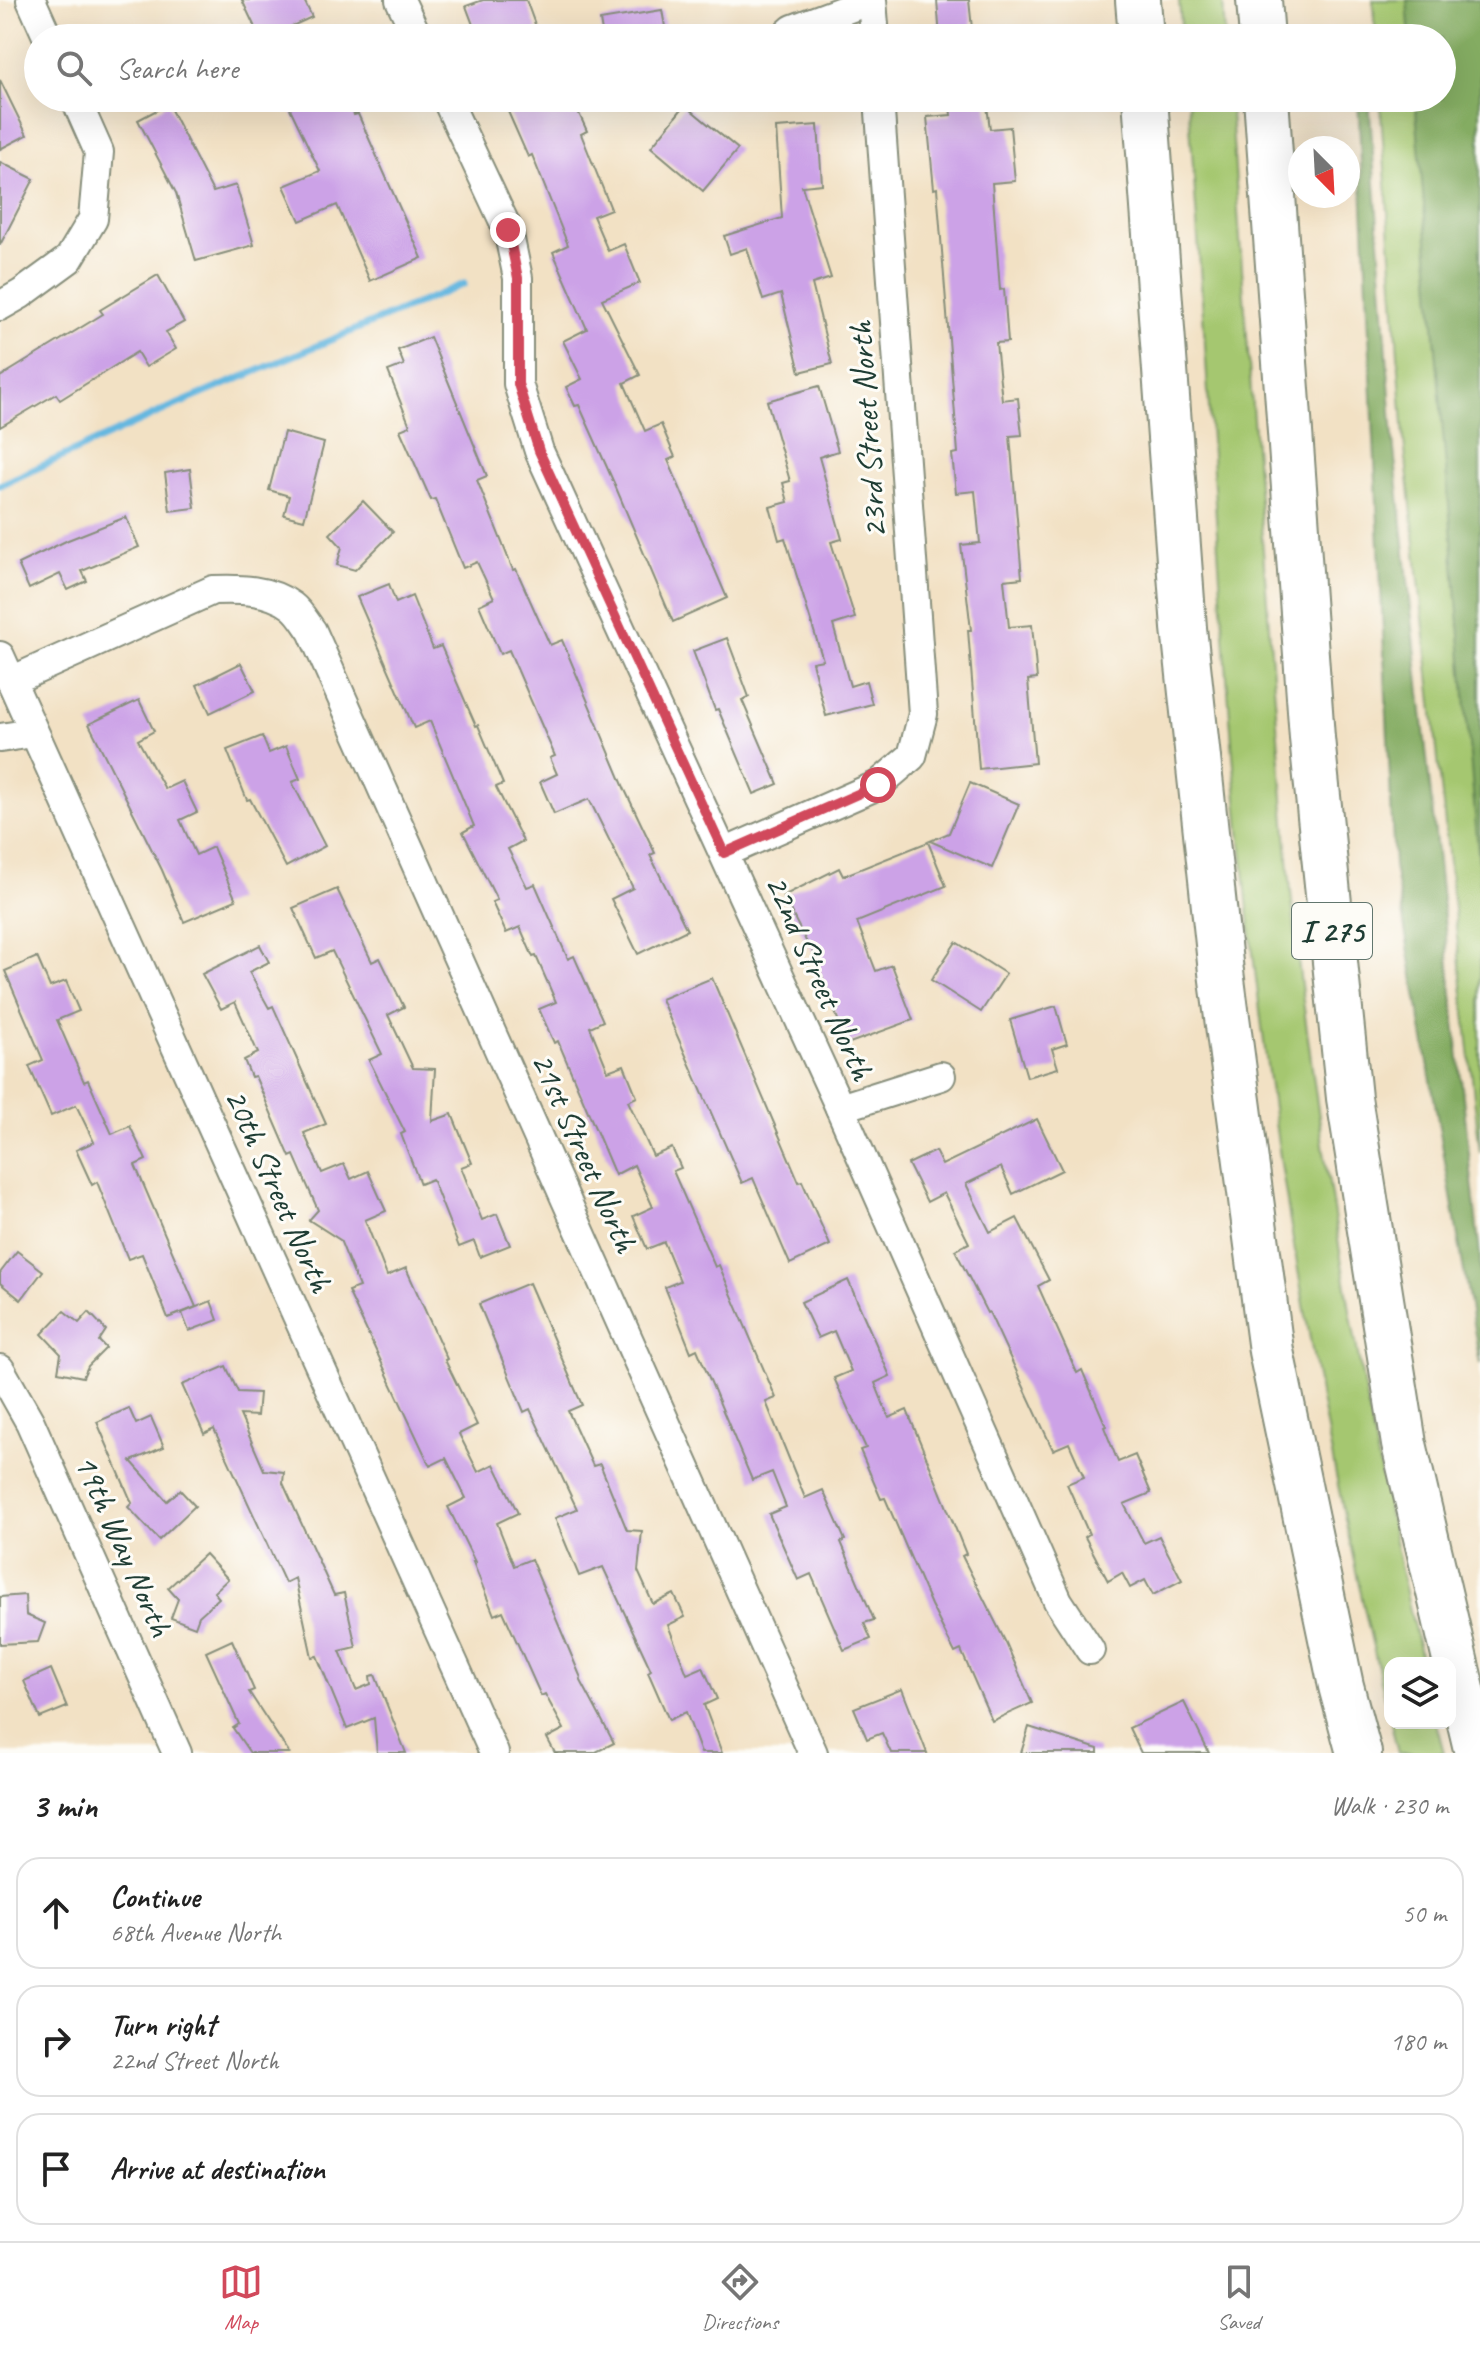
<!DOCTYPE html>
<html lang="en">
<head>
<meta charset="utf-8">
<style>
  :root { --surface:#fff; --page:#f6f6f6; --text:#222; --muted:#767676; --line:#e0e0e0; --accent:#d1495b }
  body { margin:0; font-family:Caveat,sans-serif; background:var(--page); color:var(--text) }
  .controls { position:absolute; right:24px; bottom:24px; display:grid; overflow:hidden; border-radius:16px; box-shadow:0 8px 32px #0002 }
  .controls button { width:72px; height:72px; display:grid; place-items:center; padding:0; border:0; border-bottom:2px solid var(--line); background:var(--surface); color:var(--text); font:40px sans-serif }
  .compass { position:absolute; left:1288px; top:136px; width:72px; height:72px; border-radius:50%; background:var(--surface); box-shadow:0 8px 32px #0002; rotate:156deg }
  .stop { position:absolute; width:24px; height:24px; margin:-18px; border:6px solid #d1495b; border-radius:50%; background:#fff }
  .stop.end { background:#d1495b; border-color:#fff; box-shadow:0 2px 8px #0008 }
  .list { margin:0; padding:0; list-style:none }
  h2 { display:flex; justify-content:space-between; align-items:center; height:104px; margin:0; padding:0 32px; font-size:34px }
  h2 small { font-size:26px; font-weight:400; color:var(--muted) }
  .list li { display:grid; grid-template-columns:52px 1fr auto; gap:24px; align-items:center; box-sizing:border-box; height:112px; margin:0 16px 16px; padding:0 16px; border:2px solid var(--line); border-radius:24px }
  .list b { display:block; font-size:30px; white-space:nowrap }
  .list p { margin:0; font-size:26px; white-space:nowrap; color:var(--muted) }
  .list em { font-size:26px; font-style:normal; color:var(--muted) }
  .icon { flex:none; width:44px; height:44px; fill:none; stroke:currentColor; stroke-width:2; stroke-linecap:round; stroke-linejoin:round }
  .map { position:relative; flex:none; width:1480px; height:1753px; overflow:hidden }
  .search { position:absolute; background:var(--surface); box-shadow:0 8px 32px #0002; left:24px; right:24px; top:24px; height:88px; display:flex; align-items:center; gap:20px; box-sizing:border-box; padding:0 28px; border-radius:44px; color:var(--muted); font-size:30px }
  .sheet { height:488px; background:var(--surface) }
  nav { display:flex; justify-content:space-around; align-items:center; box-sizing:border-box; height:112px; border-top:2px solid var(--line); background:var(--surface); font-size:22px; color:var(--muted) }
  nav a { display:grid; justify-items:center; gap:4px }
  nav .on { color:var(--accent) }
  .map>svg:first-child { display:block }
</style>
</head>
<body>
<div class="map">
<svg width="1480" height="1753" viewBox="0 0 1480 1753">
  <rect width="100%" height="100%" fill="#fdfcf7"/>
  <filter id="ink" filterUnits="userSpaceOnUse"><feTurbulence type="fractalNoise" baseFrequency=".0125" numOctaves="2"/><feDisplacementMap in="SourceGraphic" scale="16" xChannelSelector="R" yChannelSelector="G"/><feConvolveMatrix kernelMatrix="1 2 1 2 8 2 1 2 1" color-interpolation-filters="sRGB"/></filter>
  <filter id="wash" filterUnits="userSpaceOnUse"><feTurbulence type="fractalNoise" baseFrequency=".006" numOctaves="4" result="noise"/><feDisplacementMap in="SourceGraphic" scale="32" xChannelSelector="R" yChannelSelector="G"/><feGaussianBlur stdDeviation="1.8" result="paint"/><feColorMatrix in="noise" values="0 0 0 0 0 0 0 0 0 0 0 0 0 0 0 0 0 1.4 0 .05"/><feComposite in="paint" operator="in"/></filter>
  <g filter="url(#wash)">
    <rect width="100%" height="100%" fill="#f2e1c4"/>
    <g fill="#a5c76f" stroke="#628252" stroke-width="2">
      <path d="M 1179,0 L 1223,0 L 1225,38 L 1182,38 Z"/>
      <path d="M 1373,0 L 1480,0 L 1480,1153 L 1404,440 L 1380,98 L 1442,98 L 1442,38 L 1376,38 Z"/>
      <path d="M 1188,98 L 1230,98 C 1244,299 1258,499 1275,699 C 1284,807 1291,916 1306,1023 C 1334,1238 1373,1452 1422,1663 L 1390,1663 L 1390,1719 C 1314,1405 1260,1076 1233,754 C 1215,536 1205,317 1188,98 Z"/>
      <path d="M 1391,1723 L 1436,1723 L 1444,1753 L 1398,1753 Z"/>
    </g>
    <g fill="#84ac62" stroke="#52744b" stroke-width="2">
      <path d="M 1407,0 L 1480,0 L 1480,875 L 1415,98 L 1442,98 L 1442,38 L 1410,38 Z"/>
      <path d="M 1358,98 L 1369,98 L 1393,440 L 1480,1256 L 1480,1364 L 1394,866 Z"/>
    </g>
    <g fill="none" stroke-linecap="round" stroke-linejoin="round">
      <path stroke="#65b7e0" stroke-width="7" d="M 0,485 L 169,408 L 464,284"/>
    </g>
    <g id="blocks">
      <g fill="#cca2e7">
        <path d="M 242,0 L 304,0 L 312,17 L 266,38 L 260,38 Z"/>
        <path d="M 483,0 L 526,0 L 540,38 L 478,38 L 466,6 Z"/>
        <path d="M 937,0 L 969,0 L 973,38 L 940,38 Z"/>
        <path d="M 662,10 L 667,38 L 603,38 L 600,20 Z"/>
        <path d="M 0,80 L 27,135 L 0,149 Z"/>
        <path d="M 285,98 L 347,98 L 354,115 L 358,114 L 422,258 L 370,281 L 337,205 L 300,221 L 284,186 L 320,171 Z"/>
        <path d="M 502,98 L 572,98 L 587,131 L 581,134 L 611,209 L 593,216 L 608,251 L 624,244 L 640,283 L 602,299 L 640,375 L 624,383 L 645,431 L 661,424 L 675,457 L 668,460 L 727,598 L 673,622 L 614,483 L 579,405 L 575,406 L 566,387 L 582,379 L 563,341 L 587,329 L 553,252 L 568,245 L 532,155 L 528,157 Z"/>
        <path d="M 949,98 L 986,98 L 990,129 L 1010,127 L 1015,181 L 992,183 L 1000,290 L 1004,289 L 1008,342 L 996,343 L 1002,400 L 1018,398 L 1022,435 L 1010,436 L 1022,578 L 1004,580 L 1009,627 L 1032,625 L 1037,679 L 1028,680 L 1035,763 L 979,769 L 968,630 L 971,630 L 961,545 L 980,543 L 975,491 L 956,493 L 952,454 L 958,453 L 937,188 L 934,189 L 927,117 L 951,115 Z"/>
        <path d="M 168,104 L 213,192 L 236,185 L 254,245 L 196,261 L 176,193 L 138,120 Z"/>
        <path d="M 685,105 L 738,149 L 703,191 L 651,147 Z"/>
        <path d="M 818,125 L 822,184 L 802,186 L 831,278 L 812,284 L 832,364 L 800,372 L 781,294 L 763,300 L 747,248 L 730,254 L 724,236 L 782,218 L 776,128 Z"/>
        <path d="M 0,162 L 34,179 L 0,245 Z"/>
        <path d="M 158,275 L 184,322 L 166,332 L 176,349 L 146,367 L 137,352 L 60,400 L 56,394 L 0,427 L 0,377 L 103,314 L 100,310 Z"/>
        <path d="M 430,337 L 487,476 L 477,480 L 513,570 L 516,569 L 550,645 L 562,640 L 625,790 L 655,853 L 650,855 L 687,930 L 638,954 L 611,899 L 633,888 L 589,799 L 554,814 L 540,782 L 557,774 L 550,758 L 555,756 L 509,650 L 500,654 L 479,605 L 494,598 L 477,562 L 463,568 L 435,499 L 431,500 L 400,430 L 410,426 L 388,371 L 404,365 L 398,350 Z"/>
        <path d="M 819,386 L 838,451 L 819,457 L 842,539 L 831,542 L 855,618 L 833,625 L 850,686 L 866,681 L 872,704 L 826,716 L 812,662 L 823,660 L 785,538 L 779,540 L 770,507 L 788,502 L 783,483 L 790,481 L 767,401 Z"/>
        <path d="M 284,432 L 324,443 L 304,520 L 284,515 L 289,496 L 269,490 Z"/>
        <path d="M 190,469 L 195,508 L 170,511 L 165,473 Z"/>
        <path d="M 363,501 L 393,532 L 355,570 L 337,565 L 342,547 L 330,534 Z"/>
        <path d="M 126,517 L 139,547 L 82,571 L 87,581 L 68,590 L 60,574 L 29,589 L 18,564 L 68,540 Z"/>
        <path d="M 389,584 L 396,603 L 412,596 L 433,649 L 441,646 L 476,726 L 478,725 L 503,784 L 496,787 L 523,841 L 508,849 L 527,887 L 535,884 L 568,959 L 574,956 L 603,1021 L 590,1027 L 608,1071 L 624,1065 L 637,1097 L 628,1101 L 653,1156 L 672,1148 L 681,1168 L 673,1171 L 715,1267 L 719,1265 L 776,1398 L 766,1402 L 805,1498 L 823,1490 L 845,1540 L 841,1542 L 874,1620 L 864,1623 L 871,1639 L 844,1650 L 811,1574 L 798,1580 L 769,1514 L 786,1507 L 772,1472 L 752,1480 L 697,1349 L 691,1352 L 665,1287 L 680,1281 L 664,1242 L 647,1249 L 633,1216 L 653,1207 L 634,1165 L 615,1175 L 558,1041 L 554,1043 L 539,1009 L 556,1002 L 536,956 L 533,957 L 520,927 L 506,933 L 492,902 L 497,900 L 463,832 L 474,826 L 430,721 L 414,728 L 357,597 Z"/>
        <path d="M 727,638 L 749,697 L 742,700 L 778,784 L 754,794 L 718,709 L 715,710 L 693,651 Z"/>
        <path d="M 241,663 L 255,691 L 210,713 L 197,685 Z"/>
        <path d="M 139,700 L 154,731 L 138,740 L 165,789 L 182,781 L 197,812 L 180,820 L 196,855 L 213,847 L 236,900 L 184,922 L 162,870 L 89,724 Z"/>
        <path d="M 262,736 L 269,753 L 286,746 L 300,779 L 292,782 L 325,846 L 286,867 L 250,799 L 247,800 L 227,750 Z"/>
        <path d="M 970,783 L 1019,804 L 992,868 L 930,841 L 949,833 Z"/>
        <path d="M 928,842 L 946,886 L 857,922 L 876,971 L 892,965 L 913,1020 L 847,1044 L 810,944 L 808,945 L 783,896 L 839,868 L 843,876 Z"/>
        <path d="M 337,889 L 372,962 L 380,958 L 404,1007 L 388,1015 L 413,1068 L 435,1069 L 432,1121 L 452,1114 L 472,1163 L 461,1167 L 482,1220 L 497,1214 L 510,1245 L 480,1257 L 474,1241 L 459,1247 L 432,1179 L 420,1184 L 401,1134 L 405,1132 L 369,1060 L 382,1054 L 332,951 L 316,958 L 293,908 Z"/>
        <path d="M 956,942 L 1006,974 L 981,1012 L 931,980 Z"/>
        <path d="M 260,945 L 269,962 L 249,972 L 269,1008 L 273,1006 L 326,1124 L 304,1133 L 322,1173 L 344,1164 L 351,1179 L 368,1171 L 386,1211 L 365,1220 L 387,1276 L 406,1268 L 447,1359 L 445,1360 L 477,1425 L 459,1434 L 478,1472 L 494,1464 L 518,1513 L 497,1523 L 514,1566 L 531,1559 L 581,1678 L 580,1679 L 614,1743 L 594,1753 L 555,1753 L 547,1738 L 564,1729 L 545,1694 L 541,1696 L 503,1611 L 494,1615 L 473,1562 L 475,1562 L 448,1507 L 466,1498 L 446,1458 L 430,1466 L 348,1291 L 359,1287 L 340,1240 L 309,1220 L 318,1210 L 294,1155 L 290,1157 L 255,1076 L 251,1077 L 244,1060 L 258,1053 L 235,1002 L 221,1009 L 202,974 Z"/>
        <path d="M 37,957 L 50,987 L 66,981 L 79,1011 L 57,1020 L 84,1082 L 88,1080 L 112,1134 L 130,1126 L 146,1160 L 135,1165 L 196,1307 L 168,1318 L 142,1254 L 128,1259 L 97,1182 L 92,1185 L 76,1150 L 94,1142 L 76,1105 L 51,1116 L 29,1066 L 43,1060 L 5,971 Z"/>
        <path d="M 712,978 L 799,1182 L 802,1181 L 830,1245 L 790,1264 L 753,1178 L 742,1183 L 661,999 Z"/>
        <path d="M 1056,1006 L 1067,1044 L 1052,1049 L 1058,1068 L 1027,1077 L 1010,1020 Z"/>
        <path d="M 1037,1119 L 1062,1170 L 1013,1194 L 1001,1167 L 966,1184 L 990,1232 L 1017,1218 L 1049,1280 L 1038,1286 L 1077,1373 L 1082,1370 L 1106,1426 L 1104,1427 L 1118,1462 L 1135,1455 L 1151,1493 L 1124,1504 L 1144,1543 L 1159,1536 L 1182,1580 L 1153,1595 L 1145,1580 L 1130,1588 L 1122,1573 L 1108,1581 L 1085,1537 L 1089,1534 L 1067,1484 L 1084,1477 L 1069,1443 L 1053,1450 L 989,1312 L 987,1313 L 955,1250 L 969,1243 L 944,1193 L 927,1202 L 908,1164 L 935,1151 L 942,1165 Z"/>
        <path d="M 17,1251 L 43,1271 L 21,1300 L 0,1283 L 0,1273 Z"/>
        <path d="M 848,1280 L 890,1376 L 875,1383 L 889,1418 L 907,1410 L 966,1554 L 962,1556 L 1006,1643 L 1032,1703 L 992,1721 L 961,1650 L 955,1653 L 931,1605 L 885,1498 L 881,1499 L 860,1450 L 866,1448 L 834,1378 L 851,1371 L 834,1331 L 818,1338 L 801,1302 Z"/>
        <path d="M 529,1283 L 582,1405 L 568,1411 L 593,1466 L 600,1464 L 627,1530 L 642,1531 L 638,1571 L 653,1604 L 674,1594 L 685,1617 L 668,1625 L 687,1674 L 703,1667 L 717,1699 L 704,1705 L 722,1753 L 701,1753 L 686,1712 L 669,1720 L 648,1672 L 651,1670 L 603,1567 L 579,1576 L 555,1518 L 577,1509 L 530,1409 L 524,1412 L 479,1304 Z"/>
        <path d="M 211,1301 L 218,1320 L 189,1331 L 182,1313 Z"/>
        <path d="M 64,1311 L 79,1323 L 89,1312 L 106,1330 L 99,1341 L 106,1348 L 88,1366 L 83,1377 L 58,1372 L 61,1354 L 42,1334 Z"/>
        <path d="M 226,1366 L 238,1392 L 259,1393 L 257,1416 L 240,1415 L 264,1470 L 284,1472 L 283,1483 L 334,1595 L 344,1593 L 356,1647 L 340,1651 L 356,1690 L 371,1684 L 370,1676 L 375,1675 L 406,1753 L 377,1753 L 374,1718 L 347,1729 L 317,1656 L 312,1657 L 295,1578 L 285,1583 L 214,1429 L 204,1434 L 182,1385 Z"/>
        <path d="M 129,1408 L 136,1424 L 151,1417 L 164,1447 L 131,1461 L 167,1501 L 180,1490 L 195,1506 L 159,1540 L 128,1507 L 132,1503 L 97,1422 Z"/>
        <path d="M 205,1554 L 228,1579 L 214,1592 L 219,1598 L 199,1616 L 195,1627 L 171,1618 L 178,1599 L 168,1588 Z"/>
        <path d="M 25,1595 L 26,1615 L 45,1623 L 38,1642 L 0,1644 L 0,1597 Z"/>
        <path d="M 232,1640 L 254,1690 L 249,1692 L 289,1753 L 250,1753 L 233,1728 L 239,1724 L 206,1652 Z"/>
        <path d="M 51,1669 L 67,1707 L 40,1718 L 24,1681 Z"/>
        <path d="M 902,1689 L 927,1753 L 891,1753 L 882,1733 L 867,1739 L 854,1708 Z"/>
        <path d="M 1184,1702 L 1209,1753 L 1141,1753 L 1129,1728 Z"/>
        <path d="M 1029,1727 L 1098,1749 L 1098,1753 L 1021,1753 Z"/>
      </g>
    </g>
  </g>
  <g filter="url(#ink)">
    <use href="#blocks" fill-opacity="0" stroke="#888f7c" stroke-width="2"/>
    <g fill="none" stroke-linecap="round" stroke-linejoin="round">
      <g stroke="#888f7c" stroke-width="32">
        <g id="minor">
          <path d="M 31,0 L 48,38"/>
          <path d="M 400,0 L 418,38"/>
          <path d="M 872,0 L 875,38"/>
          <path d="M 783,38 L 793,29 L 871,0"/>
          <path d="M 446,98 L 508,230 L 518,278 L 518,384 L 539,451 L 840,1108 L 1058,1601 L 1090,1650"/>
          <path d="M 0,306 L 21,294 L 69,259 L 93,219 L 99,152 L 75,98"/>
          <path d="M 0,656 L 494,1753"/>
          <path d="M 11,681 L 213,590 C 240,589 269,589 292,606 C 300,612 306,623 312,631 L 813,1753"/>
          <path d="M 0,738 L 33,733"/>
          <path d="M 724,853 L 878,785 L 912,756 L 923,714 L 879,98"/>
          <path d="M 840,1108 L 941,1076"/>
          <path d="M 0,1369 L 30,1422 L 177,1753"/>
        </g>
      </g>
      <g stroke="#888f7c" stroke-width="48">
        <g id="motorway">
          <path d="M 1138,0 L 1141,38"/>
          <path d="M 1259,0 L 1262,38"/>
          <path d="M 1145,98 L 1184,628 L 1221,972 L 1271,1351 L 1341,1686 L 1359,1753"/>
          <path d="M 1266,98 L 1312,738 L 1349,1098 L 1404,1444 L 1477,1753"/>
        </g>
      </g>
      <use href="#minor" stroke="#fff" stroke-width="28"/>
      <use href="#motorway" stroke="#fff" stroke-width="44"/>
    </g>
  </g>
  <g fill="none" stroke-linecap="round" stroke-linejoin="round" filter="url(#ink)">
    <path stroke="#d1495b" stroke-width="10" d="M 508,230 L 518,278 L 518,384 L 539,451 L 724,853 L 878,785"/>
  </g>
  <g text-anchor="middle" dominant-baseline="central" stroke-width="6" stroke-linejoin="round" paint-order="stroke">
    <rect fill="#fdfcf7" stroke="#62766e" stroke-width="2" x="1292" y="903" width="80" height="56" rx="6"/>
    <g font-size="32" font-weight="bold" fill="#1f3d34">
      <text x="1332" y="931">I 275</text>
    </g>
    <g font-size="34" fill="#1f3d34" stroke="#fdfcf7">
      <text transform="translate(867 430) rotate(-94)">23rd Street North</text>
      <text transform="translate(820 977) rotate(66)">22nd Street North</text>
      <text transform="translate(585 1152) rotate(66)">21st Street North</text>
      <text transform="translate(279 1190) rotate(66)">20th Street North</text>
      <text transform="translate(124 1545) rotate(66)">19th Way North</text>
    </g>
  </g>
</svg>
<div class="controls">
<button><svg class="icon" aria-label="layers" viewBox="0 0 24 24"><path d="M12 4l9 5-9 5-9-5zM3 14l9 5 9-5"/></svg></button>
</div>
<svg class="compass" viewBox="-18 -18 36 36"><path d="M0-13l5 13h-10z" fill="#e53935"/><path d="M0 13l5-13h-10z" fill="#767676"/></svg>
<div class="stop" style="left:878px;top:785px"></div>
<div class="stop end" style="left:508px;top:230px"></div>
<div class="search"><svg class="icon" aria-label="search" viewBox="0 0 24 24"><circle cx="10" cy="10" r="6"/><path d="M15 15l6 6"/></svg>Search here</div>
</div>
<section class="sheet">
<h2>3 min<small>Walk · 230 m</small></h2>
<ul class="list">
<li><svg class="icon" aria-label="ahead" viewBox="0 0 24 24"><path d="M12 20V5M6 11l6-6 6 6"/></svg><div><b>Continue</b><p>68th Avenue North</p></div><em>50 m</em></li>
<li><svg class="icon" aria-label="right" viewBox="0 0 24 24"><path d="M7 20v-9h11M14 6l5 5-5 5"/></svg><div><b>Turn right</b><p>22nd Street North</p></div><em>180 m</em></li>
<li><svg class="icon" aria-label="arrive" viewBox="0 0 24 24"><path d="M6 21V4h12l-3 4 3 4H6"/></svg><div><b>Arrive at destination</b></div></li>
</ul>
</section>
<nav>
<a class="on"><svg class="icon" aria-label="map" viewBox="0 0 24 24"><path d="M3 6l6-2 6 2 6-2v14l-6 2-6-2-6 2zM9 4v14M15 6v14"/></svg>Map</a>
<a><svg class="icon" aria-label="directions" viewBox="0 0 24 24"><path d="M12 3l9 9-9 9-9-9zM9 14v-3h6M13 9l2 2-2 2"/></svg>Directions</a>
<a><svg class="icon" aria-label="saved" viewBox="0 0 24 24"><path d="M7 4h10v16l-5-4-5 4z"/></svg>Saved</a>
</nav>
</body>
</html>
